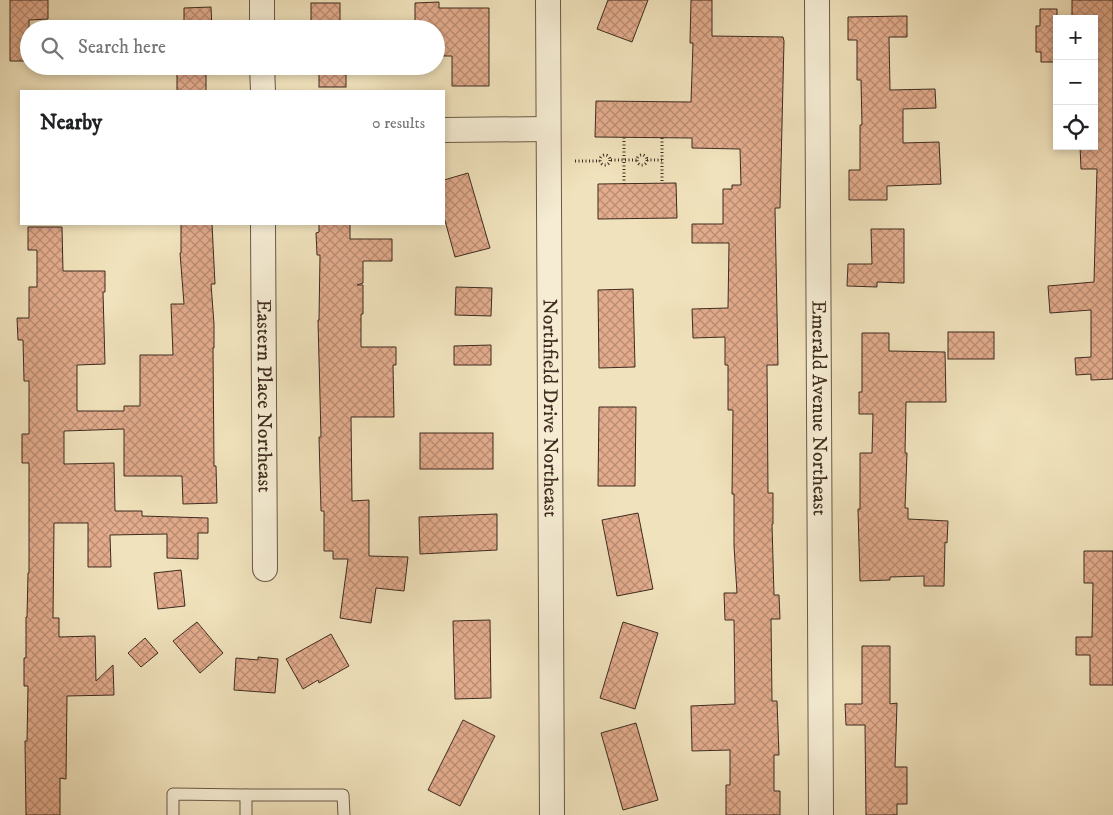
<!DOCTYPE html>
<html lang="en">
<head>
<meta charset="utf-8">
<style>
  :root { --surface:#fff; --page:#f6f6f6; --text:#202124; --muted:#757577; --line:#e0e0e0 }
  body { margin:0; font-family:"IM FELL DW Pica",serif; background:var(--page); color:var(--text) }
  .controls { position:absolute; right:15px; top:15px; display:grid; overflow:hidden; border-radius:0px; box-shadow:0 2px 8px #0003 }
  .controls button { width:45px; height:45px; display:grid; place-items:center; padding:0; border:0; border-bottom:1px solid var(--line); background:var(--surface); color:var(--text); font:25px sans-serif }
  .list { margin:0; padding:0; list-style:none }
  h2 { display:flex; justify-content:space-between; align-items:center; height:65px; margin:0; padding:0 20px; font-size:21px }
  h2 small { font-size:16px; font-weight:400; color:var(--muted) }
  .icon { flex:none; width:28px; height:28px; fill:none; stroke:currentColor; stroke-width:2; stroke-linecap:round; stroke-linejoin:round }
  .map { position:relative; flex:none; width:1113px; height:815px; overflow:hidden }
  .search { position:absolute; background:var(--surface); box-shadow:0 2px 8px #0003; left:20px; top:20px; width:425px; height:55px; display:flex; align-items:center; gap:12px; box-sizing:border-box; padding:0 18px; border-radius:28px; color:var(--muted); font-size:19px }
  .panel { position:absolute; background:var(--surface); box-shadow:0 2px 8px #0003; left:20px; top:90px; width:425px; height:135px; border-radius:0px }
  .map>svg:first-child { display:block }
</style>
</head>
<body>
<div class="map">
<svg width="1113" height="815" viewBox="0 0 1113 815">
  <defs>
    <pattern id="building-cross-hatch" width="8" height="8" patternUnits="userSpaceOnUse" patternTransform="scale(1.25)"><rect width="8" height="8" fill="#e3ac8d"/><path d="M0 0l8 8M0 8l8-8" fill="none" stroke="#b98c73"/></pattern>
  </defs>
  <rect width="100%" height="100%" fill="#f0e2bc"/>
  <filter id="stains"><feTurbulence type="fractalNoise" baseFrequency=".004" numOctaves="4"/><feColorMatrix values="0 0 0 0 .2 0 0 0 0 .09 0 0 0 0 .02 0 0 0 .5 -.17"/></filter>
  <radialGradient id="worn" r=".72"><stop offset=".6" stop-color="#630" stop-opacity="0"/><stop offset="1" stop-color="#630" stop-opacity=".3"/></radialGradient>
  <g fill="url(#building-cross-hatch)" stroke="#3f2b1f">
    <path d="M 10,0 L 48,0 L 48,19 L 29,20 L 29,61 L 10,61 Z"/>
    <path d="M 608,0 L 648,0 L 632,42 L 597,29 Z"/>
    <path d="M 691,0 L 712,0 L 712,36 L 783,37 L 784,41 L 780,208 L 775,208 L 778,365 L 767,365 L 768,493 L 773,493 L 773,524 L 772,524 L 774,595 L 779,595 L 780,619 L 771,619 L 772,701 L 777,701 L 779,755 L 774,755 L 774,791 L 780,791 L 780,815 L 726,815 L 726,785 L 730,785 L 730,750 L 692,751 L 691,706 L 735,704 L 734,620 L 725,620 L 724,593 L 737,593 L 734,546 L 734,494 L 732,494 L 733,410 L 728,410 L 728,365 L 725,365 L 725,337 L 693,338 L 692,309 L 728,308 L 729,243 L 692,243 L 692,224 L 723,224 L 723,189 L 732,189 L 732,185 L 741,185 L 740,149 L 692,148 L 692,138 L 595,137 L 596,101 L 691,102 L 693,43 L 690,43 Z"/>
    <path d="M 1072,0 L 1113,0 L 1113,379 L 1091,380 L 1091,374 L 1076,375 L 1075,358 L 1091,357 L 1091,310 L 1050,313 L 1048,286 L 1094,282 L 1097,169 L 1081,169 L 1080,146 L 1094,146 L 1094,19 L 1072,19 Z"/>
    <path d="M 439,2 L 439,8 L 489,8 L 489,86 L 452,86 L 452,56 L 436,56 L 436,29 L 415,29 L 415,3 Z"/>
    <rect x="311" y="3" width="29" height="26"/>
    <path d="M 211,7 L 212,29 L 184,29 L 184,8 Z"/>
    <path d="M 1040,9 L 1057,9 L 1057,62 L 1041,62 L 1041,52 L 1036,52 L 1036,26 L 1040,26 Z"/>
    <path d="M 907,16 L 907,37 L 889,37 L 890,90 L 935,89 L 936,108 L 903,109 L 903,143 L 939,142 L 941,184 L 887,186 L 887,200 L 849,200 L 849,170 L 860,170 L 860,125 L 862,125 L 861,80 L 857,80 L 857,40 L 848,40 L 848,17 Z"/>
    <rect x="177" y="66" width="29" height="25"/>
    <rect x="319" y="66" width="27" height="21"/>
    <path d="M 468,173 L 490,248 L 455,257 L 444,217 L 444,180 Z"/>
    <path d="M 676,183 L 677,218 L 598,219 L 598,184 Z"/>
    <path d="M 181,224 L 212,224 L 215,284 L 211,284 L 214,324 L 214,348 L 213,348 L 214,466 L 216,466 L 217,503 L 183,504 L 182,476 L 124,476 L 124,429 L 64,431 L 64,464 L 114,463 L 115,511 L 142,511 L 142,516 L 208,518 L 208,533 L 198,533 L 198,559 L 167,558 L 167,534 L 110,535 L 111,567 L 88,567 L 88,523 L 54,523 L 53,618 L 59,618 L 59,637 L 95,636 L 96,681 L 113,665 L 114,695 L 67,696 L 66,779 L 60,778 L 60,815 L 26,815 L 25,741 L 27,741 L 28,686 L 24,686 L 24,658 L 26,658 L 26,617 L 27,617 L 28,573 L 29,573 L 29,463 L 22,463 L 22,434 L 29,434 L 29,381 L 24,381 L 23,340 L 18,340 L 17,318 L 29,318 L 29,287 L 37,287 L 37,250 L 28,250 L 28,227 L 62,227 L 63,271 L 105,271 L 105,292 L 103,292 L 105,364 L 77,365 L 77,411 L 124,411 L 124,406 L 140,406 L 140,355 L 173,355 L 171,304 L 184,304 L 180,253 L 181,253 Z"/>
    <path d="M 319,224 L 350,224 L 350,239 L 392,239 L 392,261 L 363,261 L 363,283 L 357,285 L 363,285 L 363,314 L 361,314 L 361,347 L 396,347 L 396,365 L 393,365 L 394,417 L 351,417 L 352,501 L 369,500 L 369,556 L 408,557 L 404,591 L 376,588 L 371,623 L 340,618 L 348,559 L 333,559 L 333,551 L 324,551 L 324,511 L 321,511 L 319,437 L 321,437 L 318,320 L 319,320 L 320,255 L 317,255 L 316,233 L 319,232 Z"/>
    <path d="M 871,229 L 904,229 L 904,283 L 877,282 L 877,287 L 847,286 L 848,264 L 872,264 Z"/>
    <path d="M 456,287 L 492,288 L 491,316 L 455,315 Z"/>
    <path d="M 633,289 L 635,367 L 599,368 L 598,290 Z"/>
    <rect x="948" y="332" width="46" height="27"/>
    <path d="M 862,333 L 889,333 L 889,351 L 945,352 L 946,402 L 906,402 L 905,453 L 907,453 L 905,508 L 908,508 L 908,519 L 948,521 L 947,543 L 945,542 L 944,586 L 924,586 L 924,576 L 890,577 L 890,580 L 860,581 L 858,509 L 860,509 L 860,453 L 872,453 L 873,414 L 859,414 L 859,392 L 862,392 Z"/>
    <path d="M 491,345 L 491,365 L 454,365 L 454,346 Z"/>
    <path d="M 599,407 L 636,407 L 635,486 L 598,486 Z"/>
    <rect x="420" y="433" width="73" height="36"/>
    <path d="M 638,513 L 653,589 L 617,596 L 602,520 Z"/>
    <path d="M 497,514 L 497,550 L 420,554 L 419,517 Z"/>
    <path d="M 1084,551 L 1113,551 L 1113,685 L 1090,685 L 1090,655 L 1076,655 L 1076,637 L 1092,637 L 1093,583 L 1084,583 Z"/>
    <path d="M 181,570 L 185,606 L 158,609 L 154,573 Z"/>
    <path d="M 490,620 L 491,698 L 455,699 L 453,621 Z"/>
    <path d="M 197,622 L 223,653 L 200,673 L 173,641 Z"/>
    <path d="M 623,622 L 658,633 L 635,709 L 600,698 Z"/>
    <path d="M 331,634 L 349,666 L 319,683 L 318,680 L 303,689 L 286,659 Z"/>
    <path d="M 145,638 L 158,653 L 141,667 L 128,653 Z"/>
    <path d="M 862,646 L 890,646 L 890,704 L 897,703 L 895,767 L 907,767 L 907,804 L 897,804 L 897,815 L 866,815 L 865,725 L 846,725 L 845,704 L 862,704 Z"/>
    <path d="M 258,657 L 278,659 L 275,693 L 234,690 L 236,658 L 258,660 Z"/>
    <path d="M 463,720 L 495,736 L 460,806 L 428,790 Z"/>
    <path d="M 636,723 L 658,800 L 623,810 L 601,733 Z"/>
  </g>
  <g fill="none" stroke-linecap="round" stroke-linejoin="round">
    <g stroke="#6b5946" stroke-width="13">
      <g id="service">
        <path d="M 173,815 L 173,794 L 246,795"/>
        <path d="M 246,815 L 246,795 L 343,795 L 344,815"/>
      </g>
    </g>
    <g stroke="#6b5946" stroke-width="26">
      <g id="minor">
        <path d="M 262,0 L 262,29"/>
        <path id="s1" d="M 548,0 L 552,815"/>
        <path id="s2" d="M 817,0 L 821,815"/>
        <path d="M 262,66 L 263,91"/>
        <path d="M 444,130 L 548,129"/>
        <path id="s3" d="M 263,224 L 265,569"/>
      </g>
    </g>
    <g stroke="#3f2b1f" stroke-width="3" stroke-dasharray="1 2.5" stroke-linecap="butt">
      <path d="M 662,138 L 662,183"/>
      <circle cx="642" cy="160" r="5"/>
      <circle cx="605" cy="160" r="5"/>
      <path d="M 611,160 L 637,160"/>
      <path d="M 647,160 L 662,160"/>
      <path d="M 575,161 L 600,161"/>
      <path d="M 624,184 L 624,137"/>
    </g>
    <use href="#service" stroke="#f5ecd3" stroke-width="11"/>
    <use href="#minor" stroke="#f5ecd3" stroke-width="24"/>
  </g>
  <g text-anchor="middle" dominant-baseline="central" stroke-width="4.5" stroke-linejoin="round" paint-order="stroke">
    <g font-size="20" fill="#3f2b1f" stroke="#f5ecd3">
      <text stroke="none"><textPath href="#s3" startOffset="172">Eastern Place Northeast</textPath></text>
      <text stroke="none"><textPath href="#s1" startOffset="408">Northfield Drive Northeast</textPath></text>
      <text stroke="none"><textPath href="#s2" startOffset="408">Emerald Avenue Northeast</textPath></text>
    </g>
  </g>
  <rect width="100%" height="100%" filter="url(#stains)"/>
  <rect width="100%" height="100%" fill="url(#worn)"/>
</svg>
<div class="controls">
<button>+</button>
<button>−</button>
<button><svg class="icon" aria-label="locate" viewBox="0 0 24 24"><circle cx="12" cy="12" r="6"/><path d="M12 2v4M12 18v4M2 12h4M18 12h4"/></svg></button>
</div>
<div class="search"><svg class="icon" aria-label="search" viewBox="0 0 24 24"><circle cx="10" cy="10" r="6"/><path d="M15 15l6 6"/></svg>Search here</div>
<section class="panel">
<h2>Nearby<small>0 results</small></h2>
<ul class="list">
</ul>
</section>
</div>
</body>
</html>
